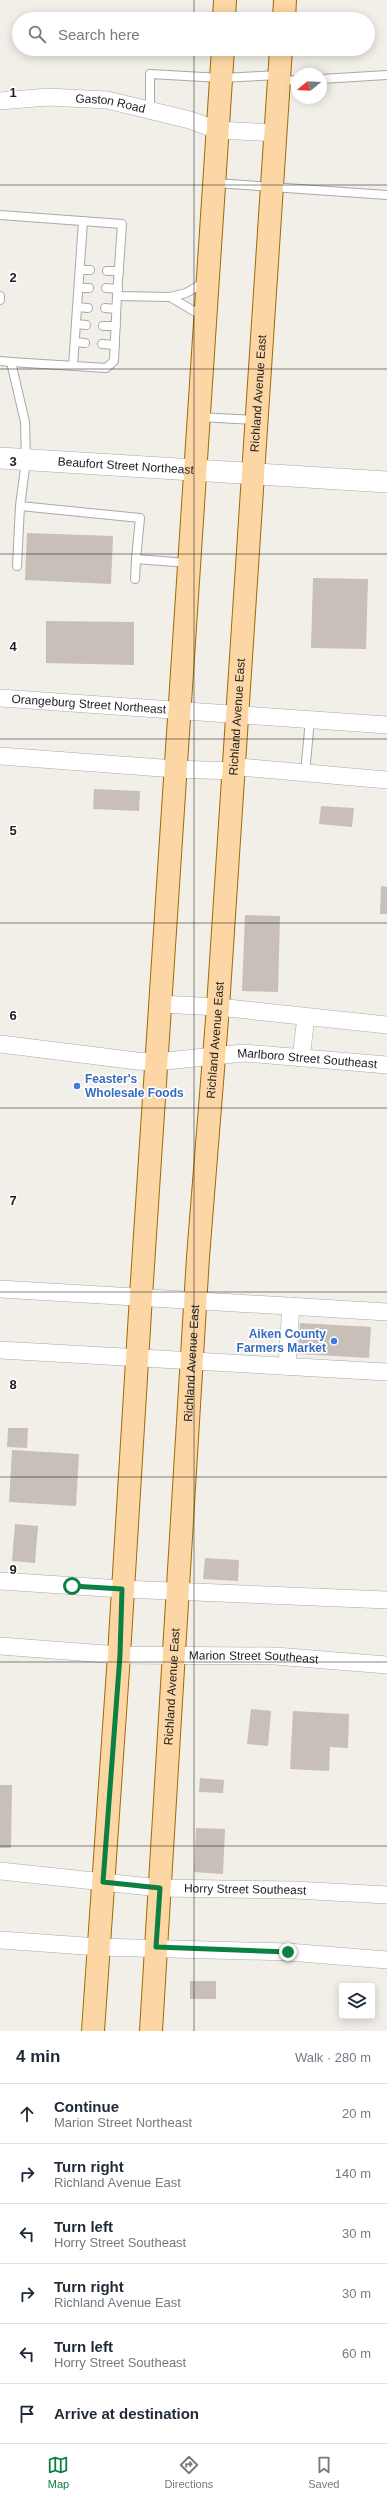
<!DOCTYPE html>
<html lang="en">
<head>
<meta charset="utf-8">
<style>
  :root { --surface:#fff; --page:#f2f2f3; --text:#1f2937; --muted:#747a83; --line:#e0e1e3; --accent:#0b8043 }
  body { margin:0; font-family:Arial,sans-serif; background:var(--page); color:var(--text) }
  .controls { position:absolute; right:12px; bottom:12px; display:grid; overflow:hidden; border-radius:4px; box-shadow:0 2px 10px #0003 }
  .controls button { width:36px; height:36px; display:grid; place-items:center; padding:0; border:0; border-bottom:1px solid var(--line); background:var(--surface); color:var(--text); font:20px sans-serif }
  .compass { position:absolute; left:291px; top:68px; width:36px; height:36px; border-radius:50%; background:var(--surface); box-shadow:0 2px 10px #0003; rotate:252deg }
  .stop { position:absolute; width:12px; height:12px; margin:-9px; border:3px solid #0b8043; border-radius:50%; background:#fff }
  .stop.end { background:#0b8043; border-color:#fff; box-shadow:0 1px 4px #0008 }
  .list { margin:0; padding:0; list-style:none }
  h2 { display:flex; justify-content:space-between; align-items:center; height:52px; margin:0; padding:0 16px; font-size:17px }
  h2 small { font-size:13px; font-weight:400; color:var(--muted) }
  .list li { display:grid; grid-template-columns:26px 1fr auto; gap:12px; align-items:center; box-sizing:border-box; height:60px; padding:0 16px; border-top:1px solid var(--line) }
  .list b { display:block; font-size:15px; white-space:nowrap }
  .list p { margin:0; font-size:13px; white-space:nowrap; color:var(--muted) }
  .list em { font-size:13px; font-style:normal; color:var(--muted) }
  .icon { flex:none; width:22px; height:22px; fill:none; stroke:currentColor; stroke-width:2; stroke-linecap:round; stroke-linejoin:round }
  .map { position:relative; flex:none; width:387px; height:2031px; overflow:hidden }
  .search { position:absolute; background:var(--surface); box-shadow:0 2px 10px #0003; left:12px; right:12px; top:12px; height:44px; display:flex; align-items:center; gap:10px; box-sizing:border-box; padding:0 14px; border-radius:22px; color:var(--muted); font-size:15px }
  .sheet { height:412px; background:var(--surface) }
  nav { display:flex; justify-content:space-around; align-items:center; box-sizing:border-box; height:56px; border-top:1px solid var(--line); background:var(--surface); font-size:11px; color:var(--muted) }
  nav a { display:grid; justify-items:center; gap:2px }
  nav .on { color:var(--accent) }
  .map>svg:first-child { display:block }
</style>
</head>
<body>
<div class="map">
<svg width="387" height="2031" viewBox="0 0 387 2031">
  <rect width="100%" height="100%" fill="#f2efe9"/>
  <g fill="#c7bfb8">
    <path d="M 27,533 L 113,536 L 111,584 L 25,580 Z"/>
    <path d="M 313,578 L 368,579 L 366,649 L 311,648 Z"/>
    <path d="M 46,621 L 134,622 L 134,665 L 46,663 Z"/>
    <path d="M 94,789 L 140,791 L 139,811 L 93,809 Z"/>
    <path d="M 321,806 L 354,808 L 352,827 L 319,824 Z"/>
    <path d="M 381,886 L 387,887 L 387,914 L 380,914 Z"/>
    <path d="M 245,915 L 280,916 L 278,992 L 242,991 Z"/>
    <path d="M 300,1323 L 371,1327 L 369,1358 L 298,1354 Z"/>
    <path d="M 8,1428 L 28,1428 L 27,1448 L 7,1447 Z"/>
    <path d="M 12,1450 L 79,1454 L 76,1506 L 9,1502 Z"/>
    <path d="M 15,1524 L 38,1526 L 35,1563 L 12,1561 Z"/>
    <path d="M 205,1558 L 239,1560 L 238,1581 L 203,1579 Z"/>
    <path d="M 251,1709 L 271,1711 L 268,1746 L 247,1744 Z"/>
    <path d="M 293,1711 L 349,1714 L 348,1748 L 330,1747 L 329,1771 L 290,1769 Z"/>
    <path d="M 200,1778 L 224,1780 L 223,1793 L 199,1792 Z"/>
    <path d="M 0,1785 L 12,1785 L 11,1848 L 0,1848 Z"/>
    <path d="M 196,1828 L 225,1829 L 223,1874 L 194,1872 Z"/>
    <rect x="190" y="1981" width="26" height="18"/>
  </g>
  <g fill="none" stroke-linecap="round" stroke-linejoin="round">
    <g stroke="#a9a9a9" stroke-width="10">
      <g id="service">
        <path d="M 321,79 L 387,75"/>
        <path d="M 280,81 L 297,80"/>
        <path d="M 150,110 L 150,74 L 221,78 L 279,75"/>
        <path d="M 215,183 L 387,195"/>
        <path d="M 0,215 L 122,224 L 117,296 L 170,297 L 186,293 L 205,282"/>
        <path d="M 80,270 L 90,270"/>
        <path d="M 107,271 L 119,271"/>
        <path d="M 79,288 L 89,288"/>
        <path d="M 106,288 L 118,289"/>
        <path d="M 0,296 L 0,300"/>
        <path d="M 170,297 L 204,317"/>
        <path d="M 77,307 L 88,308"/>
        <path d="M 105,308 L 116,309"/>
        <path d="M 76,324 L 86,325"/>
        <path d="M 103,326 L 116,326"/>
        <path d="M 75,342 L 85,343"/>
        <path d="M 102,344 L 115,345"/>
        <path d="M 0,361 L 11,362 L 25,422 L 26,460 L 20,506 L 140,518 L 136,559 L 188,563"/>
        <path d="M 11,362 L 106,368 L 114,361 L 117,296"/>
        <path d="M 73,366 L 83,221"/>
        <path d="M 199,417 L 255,420"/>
        <path d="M 17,566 L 20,506"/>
        <path d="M 135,579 L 136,559"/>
        <path d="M 305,773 L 310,720"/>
      </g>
    </g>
    <g stroke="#a9a9a9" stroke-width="18">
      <g id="minor">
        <path id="s1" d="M 0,101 L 48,97 L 107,100 L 190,120 L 217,130 L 277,133"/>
        <path id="s2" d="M 0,698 L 387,725"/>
        <path d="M 0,756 L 175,769 L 234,771 L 239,767 L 387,780"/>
        <path d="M 160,1004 L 218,1007 L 387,1025"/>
        <path id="s3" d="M 0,1044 L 137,1061 L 156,1062 L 244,1053 L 387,1065"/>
        <path d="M 301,1058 L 306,1017"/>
        <path d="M 0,1289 L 387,1312"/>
        <path d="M 0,1350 L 387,1372"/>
        <path d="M 287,1366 L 291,1306"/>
        <path d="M 0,1581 L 122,1589 L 387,1600"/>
        <path id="s4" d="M 0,1646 L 119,1655 L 275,1656 L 387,1665"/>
        <path id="s5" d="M 0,1871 L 160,1888 L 295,1890 L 387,1895"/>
        <path d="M 0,1940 L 99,1947 L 288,1952 L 387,1960"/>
      </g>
    </g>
    <g stroke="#a9a9a9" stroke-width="22">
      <g id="tertiary">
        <path id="s6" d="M 0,458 L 387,482"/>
      </g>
    </g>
    <g stroke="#a06b00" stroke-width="24">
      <g id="primary">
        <path d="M 224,19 L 225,0"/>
        <path d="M 284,19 L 285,0"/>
        <path d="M 93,2031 L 119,1655 L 141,1296 L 223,49"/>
        <path id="s7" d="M 151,2031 L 198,1257 L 218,1007 L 281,49"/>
      </g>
    </g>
    <use href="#service" stroke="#fff" stroke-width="8"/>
    <use href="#minor" stroke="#fff" stroke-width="17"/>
    <use href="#tertiary" stroke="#fff" stroke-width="21"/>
    <use href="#primary" stroke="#fcd6a4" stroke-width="22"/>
  </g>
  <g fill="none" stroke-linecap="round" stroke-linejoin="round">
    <path stroke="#0b8043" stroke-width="5" d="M 72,1586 L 122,1589 L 120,1655 L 103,1882 L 160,1888 L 156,1947 L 288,1952"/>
  </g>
  <path fill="none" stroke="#222" stroke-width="1" stroke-opacity="0.55" d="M 194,0 L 194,19M 194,49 L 194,2031M 0,185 L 387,185M 0,369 L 387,369M 0,554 L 387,554M 0,739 L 387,739M 0,923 L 387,923M 0,1108 L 387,1108M 0,1292 L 387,1292M 0,1477 L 387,1477M 0,1662 L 387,1662M 0,1846 L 387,1846"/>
  <g fill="#3f7fe0" stroke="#fff" stroke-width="1.5">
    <circle cx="77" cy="1086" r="4"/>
    <circle cx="334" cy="1341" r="4"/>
  </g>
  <g text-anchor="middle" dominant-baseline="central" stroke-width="3.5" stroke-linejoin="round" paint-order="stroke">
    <g font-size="12" fill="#222" stroke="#fff">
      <text stroke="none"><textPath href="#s1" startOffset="111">Gaston Road</textPath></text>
      <text stroke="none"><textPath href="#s7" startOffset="1641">Richland Avenue East</textPath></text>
      <text stroke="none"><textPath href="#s6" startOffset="126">Beaufort Street Northeast</textPath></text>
      <text stroke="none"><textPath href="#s2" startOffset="89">Orangeburg Street Northeast</textPath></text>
      <text stroke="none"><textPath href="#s7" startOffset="1317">Richland Avenue East</textPath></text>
      <text stroke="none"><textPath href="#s7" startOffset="993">Richland Avenue East</textPath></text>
      <text stroke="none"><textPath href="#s3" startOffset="309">Marlboro Street Southeast</textPath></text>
      <text stroke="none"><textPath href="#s7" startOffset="669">Richland Avenue East</textPath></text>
      <text stroke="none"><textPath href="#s4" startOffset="254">Marion Street Southeast</textPath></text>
      <text stroke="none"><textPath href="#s7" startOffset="345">Richland Avenue East</textPath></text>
      <text stroke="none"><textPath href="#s5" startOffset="246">Horry Street Southeast</textPath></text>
    </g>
    <g font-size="12" font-weight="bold" fill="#366cbe" stroke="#fff" text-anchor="start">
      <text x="85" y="1079">Feaster's<tspan x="85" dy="14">Wholesale Foods</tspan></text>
      <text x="326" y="1334" text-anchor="end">Aiken County<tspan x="326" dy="14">Farmers Market</tspan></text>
    </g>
  </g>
  <g font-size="13" text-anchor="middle" font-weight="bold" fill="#222" stroke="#fff" stroke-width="3.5" stroke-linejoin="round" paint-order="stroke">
    <text x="13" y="97">1</text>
    <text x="13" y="282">2</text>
    <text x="13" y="466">3</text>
    <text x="13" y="651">4</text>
    <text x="13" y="835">5</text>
    <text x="13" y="1020">6</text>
    <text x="13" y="1205">7</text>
    <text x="13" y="1389">8</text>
    <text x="13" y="1574">9</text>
  </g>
</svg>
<div class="controls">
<button><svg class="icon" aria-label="layers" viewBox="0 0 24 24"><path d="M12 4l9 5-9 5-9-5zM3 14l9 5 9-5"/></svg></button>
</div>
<svg class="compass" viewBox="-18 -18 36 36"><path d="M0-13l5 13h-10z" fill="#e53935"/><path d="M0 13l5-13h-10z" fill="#747a83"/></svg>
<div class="stop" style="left:72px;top:1586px"></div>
<div class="stop end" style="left:288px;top:1952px"></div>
<div class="search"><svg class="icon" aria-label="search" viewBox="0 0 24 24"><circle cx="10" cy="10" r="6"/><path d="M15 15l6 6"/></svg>Search here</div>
</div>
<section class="sheet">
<h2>4 min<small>Walk · 280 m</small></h2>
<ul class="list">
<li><svg class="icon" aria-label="ahead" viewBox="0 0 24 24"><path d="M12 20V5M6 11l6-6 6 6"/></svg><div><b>Continue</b><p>Marion Street Northeast</p></div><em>20 m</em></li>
<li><svg class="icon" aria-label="right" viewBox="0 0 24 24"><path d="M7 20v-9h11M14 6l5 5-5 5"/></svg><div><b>Turn right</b><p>Richland Avenue East</p></div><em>140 m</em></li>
<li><svg class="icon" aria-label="left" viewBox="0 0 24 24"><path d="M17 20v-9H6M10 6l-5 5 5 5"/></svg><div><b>Turn left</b><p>Horry Street Southeast</p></div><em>30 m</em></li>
<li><svg class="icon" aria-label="right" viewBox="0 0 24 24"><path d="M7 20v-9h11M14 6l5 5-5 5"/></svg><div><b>Turn right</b><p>Richland Avenue East</p></div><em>30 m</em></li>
<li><svg class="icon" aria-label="left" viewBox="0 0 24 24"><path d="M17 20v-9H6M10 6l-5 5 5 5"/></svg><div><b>Turn left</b><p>Horry Street Southeast</p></div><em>60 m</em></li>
<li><svg class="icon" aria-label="arrive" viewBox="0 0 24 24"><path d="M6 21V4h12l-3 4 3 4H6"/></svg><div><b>Arrive at destination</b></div></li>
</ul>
</section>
<nav>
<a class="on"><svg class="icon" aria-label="map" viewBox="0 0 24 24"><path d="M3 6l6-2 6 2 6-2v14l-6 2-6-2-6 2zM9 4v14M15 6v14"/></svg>Map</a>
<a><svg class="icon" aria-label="directions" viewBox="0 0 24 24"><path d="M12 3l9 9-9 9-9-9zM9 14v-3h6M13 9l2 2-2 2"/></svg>Directions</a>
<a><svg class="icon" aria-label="saved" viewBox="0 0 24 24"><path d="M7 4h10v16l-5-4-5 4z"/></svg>Saved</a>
</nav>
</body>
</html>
